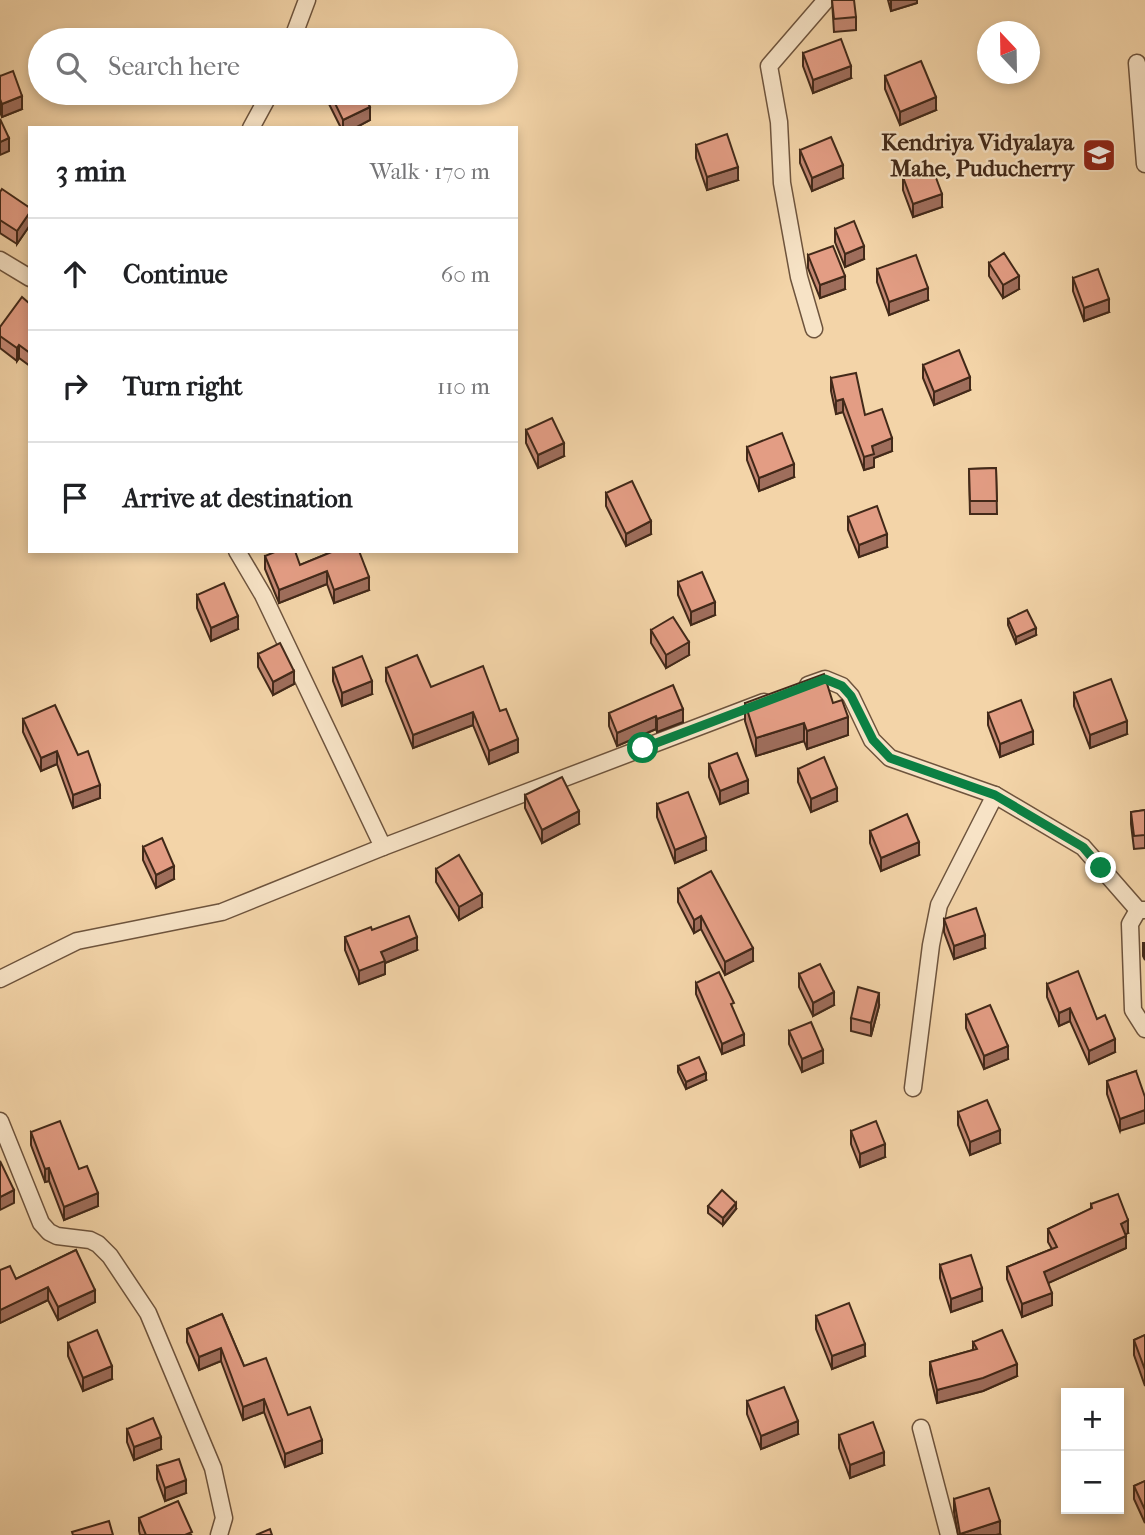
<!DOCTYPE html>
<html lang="en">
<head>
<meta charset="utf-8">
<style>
  :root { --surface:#fff; --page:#f6f6f6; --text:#202124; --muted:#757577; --line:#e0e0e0 }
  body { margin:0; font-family:"IM FELL French Canon",serif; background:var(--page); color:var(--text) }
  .controls { position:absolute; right:21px; bottom:21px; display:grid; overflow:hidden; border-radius:0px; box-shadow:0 4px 10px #0003 }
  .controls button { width:63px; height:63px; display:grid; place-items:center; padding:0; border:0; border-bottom:2px solid var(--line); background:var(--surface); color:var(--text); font:35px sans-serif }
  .compass { position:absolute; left:977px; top:21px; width:63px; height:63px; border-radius:50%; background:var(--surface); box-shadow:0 4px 10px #0003; rotate:338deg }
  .stop { position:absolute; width:21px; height:21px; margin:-16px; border:5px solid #0b8043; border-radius:50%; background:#fff }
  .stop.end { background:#0b8043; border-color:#fff; box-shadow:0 2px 7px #0008 }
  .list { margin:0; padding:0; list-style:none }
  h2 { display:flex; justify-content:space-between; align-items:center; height:91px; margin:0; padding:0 28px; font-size:30px }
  h2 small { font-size:23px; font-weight:400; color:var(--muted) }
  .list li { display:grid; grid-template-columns:46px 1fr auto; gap:21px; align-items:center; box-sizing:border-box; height:112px; padding:0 28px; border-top:2px solid var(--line) }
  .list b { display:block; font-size:26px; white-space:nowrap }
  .list em { font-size:23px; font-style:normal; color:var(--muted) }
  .icon { flex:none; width:38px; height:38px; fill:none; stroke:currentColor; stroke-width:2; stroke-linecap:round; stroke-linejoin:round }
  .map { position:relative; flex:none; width:1145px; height:1535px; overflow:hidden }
  .search { position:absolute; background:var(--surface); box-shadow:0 4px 10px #0003; left:28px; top:28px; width:490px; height:77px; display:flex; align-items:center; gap:18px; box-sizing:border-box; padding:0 24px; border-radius:38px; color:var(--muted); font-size:26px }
  .panel { position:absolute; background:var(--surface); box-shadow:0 4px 10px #0003; left:28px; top:126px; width:490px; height:427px; border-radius:0px }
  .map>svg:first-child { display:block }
</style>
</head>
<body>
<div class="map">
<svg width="1145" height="1535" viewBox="0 0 1145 1535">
  <rect width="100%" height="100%" fill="#f3d4a8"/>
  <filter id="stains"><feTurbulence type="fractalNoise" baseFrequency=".00286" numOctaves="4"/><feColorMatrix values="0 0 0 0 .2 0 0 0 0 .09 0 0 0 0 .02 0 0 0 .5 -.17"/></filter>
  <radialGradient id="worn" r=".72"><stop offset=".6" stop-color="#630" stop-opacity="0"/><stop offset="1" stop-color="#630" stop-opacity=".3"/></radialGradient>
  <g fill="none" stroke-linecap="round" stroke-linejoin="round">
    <g stroke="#6e543d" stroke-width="19">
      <g id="minor">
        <path d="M 292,40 L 307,0"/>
        <path d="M 1137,63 L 1145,164"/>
        <path d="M 251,128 L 270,93"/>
        <path d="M 0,260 L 30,278"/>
        <path d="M 814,329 L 799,277 L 782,183 L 779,122 L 769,66 L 826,0"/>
        <path d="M 237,551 L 263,595 L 383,847"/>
        <path d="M 808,685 L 825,679 L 842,686 L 851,696 L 872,740 L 890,758 L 995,795 L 1083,847 L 1138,910 L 1145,910"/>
        <path d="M 1138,910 L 1130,924 L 1133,1010 L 1145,1029"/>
        <path d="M 0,979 L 77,941 L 222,912 L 383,847 L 764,702"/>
        <path d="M 913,1088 L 931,945 L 939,905 L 995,795"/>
        <path d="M 0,1121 L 41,1223 L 49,1232 L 57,1236 L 90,1240 L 98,1244 L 110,1256 L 148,1313 L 213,1468 L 224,1518 L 219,1535"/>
        <path d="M 921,1428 L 949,1535"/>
      </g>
    </g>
    <use href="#minor" stroke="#f7e3c6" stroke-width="16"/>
  </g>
  <g fill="#c38772" stroke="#422919" stroke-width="2">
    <path d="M 832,0 L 856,17 L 856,30 L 834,32 Z"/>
    <path d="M 888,0 L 917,0 L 917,3 L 891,11 Z"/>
    <path d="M 803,53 L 851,78 L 813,93 L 803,66 Z"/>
    <path d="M 0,76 L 22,109 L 2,117 L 0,112 Z"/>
    <path d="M 885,76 L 936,110 L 900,125 L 885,89 Z"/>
    <path d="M 327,93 L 363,93 L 370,120 L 355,128 L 341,128 L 327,100 Z"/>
    <path d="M 696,145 L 738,180 L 707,190 L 696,158 Z"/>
    <path d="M 800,150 L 843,178 L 812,191 L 800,163 Z"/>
    <path d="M 903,177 L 942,207 L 913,217 L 903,190 Z"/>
    <path d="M 0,192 L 30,208 L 30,225 L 17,244 L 0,233 Z"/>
    <path d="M 835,229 L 864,259 L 845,267 L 835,242 Z"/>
    <path d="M 808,255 L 845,289 L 820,298 L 808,268 Z"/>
    <path d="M 989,263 L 1019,289 L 1003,298 L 989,276 Z"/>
    <path d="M 877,269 L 928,300 L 889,315 L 877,282 Z"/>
    <path d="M 1073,278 L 1109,312 L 1084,321 L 1073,291 Z"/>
    <path d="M 30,304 L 30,366 L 19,358 L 17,361 L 0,348 L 0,327 Z"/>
    <path d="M 923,365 L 970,390 L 934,405 L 923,378 Z"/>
    <path d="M 831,378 L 865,415 L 892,451 L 874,458 L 874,467 L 864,470 L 843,412 L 836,414 L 831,391 Z"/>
    <path d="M 526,430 L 564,456 L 538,468 L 526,443 Z"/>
    <path d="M 747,447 L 794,477 L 759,491 L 747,460 Z"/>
    <path d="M 996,468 L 997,514 L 970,514 L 969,469 Z"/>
    <path d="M 606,493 L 651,534 L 626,546 L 606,506 Z"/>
    <path d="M 848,517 L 887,547 L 859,557 L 848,530 Z"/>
    <path d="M 334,551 L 369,590 L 334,603 L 327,584 L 279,603 L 265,569 L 265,556 L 300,565 Z"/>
    <path d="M 678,582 L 715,615 L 691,625 L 678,595 Z"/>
    <path d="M 197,595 L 238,629 L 211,641 L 197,608 Z"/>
    <path d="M 1008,619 L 1036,635 L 1016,644 L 1008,625 Z"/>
    <path d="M 651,630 L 689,655 L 666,668 L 651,643 Z"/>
    <path d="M 258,654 L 294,684 L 273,695 L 258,667 Z"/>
    <path d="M 333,668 L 372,694 L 342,706 L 333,681 Z"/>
    <path d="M 386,668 L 431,687 L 500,711 L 518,752 L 489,764 L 473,725 L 413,748 L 386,681 Z"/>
    <path d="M 1074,693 L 1127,734 L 1090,748 L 1074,706 Z"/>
    <path d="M 745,703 L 833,703 L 848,735 L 807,749 L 804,741 L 756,756 L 745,721 Z"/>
    <path d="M 683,709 L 683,722 L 657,732 L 656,729 L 617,746 L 609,726 L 609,713 Z"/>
    <path d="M 988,713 L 1033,744 L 1000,757 L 988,725 Z"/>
    <path d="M 23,719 L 78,755 L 100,798 L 73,808 L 57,764 L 41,771 L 23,732 Z"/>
    <path d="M 709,764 L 748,793 L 720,804 L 709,777 Z"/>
    <path d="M 798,769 L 837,801 L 811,812 L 798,782 Z"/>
    <path d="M 525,795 L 579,824 L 542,843 L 525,808 Z"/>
    <path d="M 657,804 L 706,850 L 675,863 L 657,817 Z"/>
    <path d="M 1145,810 L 1145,848 L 1134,849 L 1131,824 L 1131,812 Z"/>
    <path d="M 870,831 L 919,855 L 881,871 L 870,843 Z"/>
    <path d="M 143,847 L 174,879 L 156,888 L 143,860 Z"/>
    <path d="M 436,869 L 482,907 L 459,920 L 436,882 Z"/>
    <path d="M 678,889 L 753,961 L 725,975 L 701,929 L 694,933 L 678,902 Z"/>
    <path d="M 944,919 L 985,948 L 954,959 L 944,932 Z"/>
    <path d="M 372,930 L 417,950 L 385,963 L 385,974 L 359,984 L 345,950 L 345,937 Z"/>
    <path d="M 1143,943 L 1145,943 L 1145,960 L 1143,956 Z"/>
    <path d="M 799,974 L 834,1005 L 813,1016 L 799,987 Z"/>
    <path d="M 696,983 L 744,1045 L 722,1054 L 696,994 Z"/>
    <path d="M 1047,984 L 1115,1052 L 1089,1064 L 1070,1021 L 1059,1026 L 1047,997 Z"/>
    <path d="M 879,1006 L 871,1036 L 851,1031 L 851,1018 Z"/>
    <path d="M 966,1015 L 1008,1059 L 984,1069 L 966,1028 Z"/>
    <path d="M 789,1031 L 823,1063 L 802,1072 L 789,1044 Z"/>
    <path d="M 678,1066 L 706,1080 L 686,1089 L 678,1072 Z"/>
    <path d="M 1136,1071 L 1120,1131 L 1107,1094 L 1107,1081 Z"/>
    <path d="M 958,1112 L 1000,1143 L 970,1155 L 958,1125 Z"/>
    <path d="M 851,1131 L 885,1157 L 860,1167 L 851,1144 Z"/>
    <path d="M 31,1132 L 79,1169 L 98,1206 L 64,1220 L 49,1181 L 45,1182 L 31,1145 Z"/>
    <path d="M 1091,1204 L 1128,1233 L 1125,1234 L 1126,1248 L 1048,1283 L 1052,1305 L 1022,1317 L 1007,1279 L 1007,1267 L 1052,1249 L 1048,1242 L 1048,1229 L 1091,1209 Z"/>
    <path d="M 708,1206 L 736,1209 L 723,1225 L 708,1213 Z"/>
    <path d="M 76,1250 L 95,1302 L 58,1320 L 48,1300 L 0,1323 L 0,1270 L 16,1279 Z"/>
    <path d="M 940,1265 L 982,1301 L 951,1312 L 940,1278 Z"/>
    <path d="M 222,1314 L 244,1366 L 322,1453 L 285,1467 L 264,1412 L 243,1420 L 221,1361 L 199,1370 L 187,1342 L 187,1329 Z"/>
    <path d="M 816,1316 L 865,1356 L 832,1369 L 816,1329 Z"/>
    <path d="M 1145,1335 L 1145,1386 L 1134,1355 L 1134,1340 Z"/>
    <path d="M 973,1342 L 1017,1376 L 983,1391 L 937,1403 L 930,1375 L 930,1362 L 973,1350 Z"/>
    <path d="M 68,1343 L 112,1379 L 83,1391 L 68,1356 Z"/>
    <path d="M 747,1401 L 798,1434 L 761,1449 L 747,1414 Z"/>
    <path d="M 127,1429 L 161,1449 L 134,1460 L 127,1442 Z"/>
    <path d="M 839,1435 L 884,1465 L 850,1478 L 839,1448 Z"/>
    <path d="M 157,1466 L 186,1493 L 165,1501 L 157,1479 Z"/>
    <path d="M 1145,1481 L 1145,1523 L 1134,1499 L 1134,1486 Z"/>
    <path d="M 954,1499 L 1000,1534 L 996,1535 L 958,1535 L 954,1512 Z"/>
    <path d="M 139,1518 L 192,1535 L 140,1535 L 139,1531 Z"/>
  </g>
  <g fill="#9f6e5c" stroke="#422919" stroke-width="2">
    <path d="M 891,0 L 917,0 L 917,3 L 891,11 Z"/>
    <path d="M 851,66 L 851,78 L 813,93 L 813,80 Z"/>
    <path d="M 22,96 L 22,109 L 2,117 L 2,104 Z"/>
    <path d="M 936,97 L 936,110 L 900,125 L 900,112 Z"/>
    <path d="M 370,107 L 370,120 L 355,128 L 343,128 L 343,120 Z"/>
    <path d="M 9,138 L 9,151 L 0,155 L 0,142 Z"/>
    <path d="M 843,165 L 843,178 L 812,191 L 812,178 Z"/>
    <path d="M 738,167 L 738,180 L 707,190 L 707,177 Z"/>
    <path d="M 942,194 L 942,207 L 913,217 L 913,204 Z"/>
    <path d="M 30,212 L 30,225 L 17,244 L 17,231 Z"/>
    <path d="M 864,246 L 864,259 L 845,267 L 845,254 Z"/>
    <path d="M 845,276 L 845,289 L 820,298 L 820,285 Z"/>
    <path d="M 1019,276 L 1019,289 L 1003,298 L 1003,285 Z"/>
    <path d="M 928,288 L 928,300 L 889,315 L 889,302 Z"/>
    <path d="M 1109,299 L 1109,312 L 1084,321 L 1084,308 Z"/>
    <path d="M 19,345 L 19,358 L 17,361 L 17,348 Z"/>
    <path d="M 970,377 L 970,390 L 934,405 L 934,392 Z"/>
    <path d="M 843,399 L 843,412 L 836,414 L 836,401 Z"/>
    <path d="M 892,438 L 892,451 L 874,458 L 874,467 L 864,470 L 864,457 L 872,446 Z"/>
    <path d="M 564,443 L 564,456 L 538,468 L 538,455 Z"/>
    <path d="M 794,464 L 794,477 L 759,491 L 759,478 Z"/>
    <path d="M 651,521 L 651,534 L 626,546 L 626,534 Z"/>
    <path d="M 887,534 L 887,547 L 859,557 L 859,545 Z"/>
    <path d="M 327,571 L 327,584 L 279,603 L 279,590 Z"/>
    <path d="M 369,577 L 369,590 L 334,603 L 334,590 Z"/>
    <path d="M 715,602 L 715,615 L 691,625 L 691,612 Z"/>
    <path d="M 238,616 L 238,629 L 211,641 L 211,628 Z"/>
    <path d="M 1036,628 L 1036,635 L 1016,644 L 1016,637 Z"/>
    <path d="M 689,642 L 689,655 L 666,668 L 666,655 Z"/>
    <path d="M 294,671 L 294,684 L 273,695 L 273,682 Z"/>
    <path d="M 372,681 L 372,694 L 342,706 L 342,693 Z"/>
    <path d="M 683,709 L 683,722 L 657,732 L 657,719 Z"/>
    <path d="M 473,712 L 473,725 L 413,748 L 413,735 Z"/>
    <path d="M 656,716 L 656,729 L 617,746 L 617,733 Z"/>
    <path d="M 848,717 L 848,735 L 807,749 L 807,731 Z"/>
    <path d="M 1127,721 L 1127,734 L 1090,748 L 1090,735 Z"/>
    <path d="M 804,723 L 804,741 L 756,756 L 756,738 Z"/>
    <path d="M 1033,731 L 1033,744 L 1000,757 L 1000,744 Z"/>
    <path d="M 518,739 L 518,752 L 489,764 L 489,751 Z"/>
    <path d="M 57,751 L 57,764 L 41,771 L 41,758 Z"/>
    <path d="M 748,780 L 748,793 L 720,804 L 720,791 Z"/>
    <path d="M 100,785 L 100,798 L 73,808 L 73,795 Z"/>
    <path d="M 837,788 L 837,801 L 811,812 L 811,799 Z"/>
    <path d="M 579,811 L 579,824 L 542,843 L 542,830 Z"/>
    <path d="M 706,837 L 706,850 L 675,863 L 675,850 Z"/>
    <path d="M 919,842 L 919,855 L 881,871 L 881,858 Z"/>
    <path d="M 174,866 L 174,879 L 156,888 L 156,875 Z"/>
    <path d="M 482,894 L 482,907 L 459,920 L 459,907 Z"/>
    <path d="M 701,916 L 701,929 L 694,933 L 694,920 Z"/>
    <path d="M 985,935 L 985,948 L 954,959 L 954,946 Z"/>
    <path d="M 417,937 L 417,950 L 385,963 L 385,974 L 359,984 L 359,971 L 381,952 Z"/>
    <path d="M 753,948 L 753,961 L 725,975 L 725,962 Z"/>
    <path d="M 834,992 L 834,1005 L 813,1016 L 813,1003 Z"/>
    <path d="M 879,993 L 879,1006 L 871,1036 L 871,1023 Z"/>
    <path d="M 1070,1008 L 1070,1021 L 1059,1026 L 1059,1013 Z"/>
    <path d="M 744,1034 L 744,1045 L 722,1054 L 722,1044 Z"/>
    <path d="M 1115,1039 L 1115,1052 L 1089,1064 L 1089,1051 Z"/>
    <path d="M 1008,1046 L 1008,1059 L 984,1069 L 984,1056 Z"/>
    <path d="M 823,1050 L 823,1063 L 802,1072 L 802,1059 Z"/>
    <path d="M 706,1073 L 706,1080 L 686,1089 L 686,1082 Z"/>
    <path d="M 1145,1110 L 1145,1123 L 1120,1131 L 1120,1119 Z"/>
    <path d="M 1000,1130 L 1000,1143 L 970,1155 L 970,1142 Z"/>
    <path d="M 885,1144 L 885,1157 L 860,1167 L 860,1154 Z"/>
    <path d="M 49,1168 L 49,1181 L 45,1182 L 45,1169 Z"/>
    <path d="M 14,1190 L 14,1203 L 0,1210 L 0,1197 Z"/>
    <path d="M 98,1193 L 98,1206 L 64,1220 L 64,1207 Z"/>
    <path d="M 736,1203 L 736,1209 L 723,1225 L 723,1218 Z"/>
    <path d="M 1128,1220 L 1128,1233 L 1121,1237 L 1121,1224 Z"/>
    <path d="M 1126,1236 L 1126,1248 L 1044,1285 L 1044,1272 Z"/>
    <path d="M 48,1287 L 48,1300 L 0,1323 L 0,1310 Z"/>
    <path d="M 982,1288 L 982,1301 L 951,1312 L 951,1299 Z"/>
    <path d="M 95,1290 L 95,1302 L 58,1320 L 58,1307 Z"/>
    <path d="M 1052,1293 L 1052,1305 L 1022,1317 L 1022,1304 Z"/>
    <path d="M 865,1344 L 865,1356 L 832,1369 L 832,1356 Z"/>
    <path d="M 221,1348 L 221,1361 L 199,1370 L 199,1357 Z"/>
    <path d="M 1017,1364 L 1017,1376 L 983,1391 L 937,1403 L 937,1390 Z"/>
    <path d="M 112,1366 L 112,1379 L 83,1391 L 83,1378 Z"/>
    <path d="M 264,1399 L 264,1412 L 243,1420 L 243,1407 Z"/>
    <path d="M 798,1421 L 798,1434 L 761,1449 L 761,1436 Z"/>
    <path d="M 161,1437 L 161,1449 L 134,1460 L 134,1447 Z"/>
    <path d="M 322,1440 L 322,1453 L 285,1467 L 285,1454 Z"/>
    <path d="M 884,1452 L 884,1465 L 850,1478 L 850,1465 Z"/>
    <path d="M 186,1480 L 186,1493 L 165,1501 L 165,1488 Z"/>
    <path d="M 1000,1521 L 1000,1534 L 996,1535 L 960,1535 L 960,1534 Z"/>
  </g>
  <g fill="#e39d84" stroke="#422919" stroke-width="2">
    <path d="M 832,0 L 854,0 L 856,17 L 834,19 Z"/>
    <path d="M 841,39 L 851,66 L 813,80 L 803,53 Z"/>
    <path d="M 921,61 L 936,97 L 900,112 L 885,76 Z"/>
    <path d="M 13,71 L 22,96 L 2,104 L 0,99 L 0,76 Z"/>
    <path d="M 330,93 L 363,93 L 370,107 L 343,120 Z"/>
    <path d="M 0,119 L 9,138 L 0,142 Z"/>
    <path d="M 727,134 L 738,167 L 707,177 L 696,145 Z"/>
    <path d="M 831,137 L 843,165 L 812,178 L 800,150 Z"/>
    <path d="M 932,167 L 942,194 L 913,204 L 903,177 Z"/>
    <path d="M 2,189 L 30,208 L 30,212 L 17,231 L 0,220 L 0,192 Z"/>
    <path d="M 854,221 L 864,246 L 845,254 L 835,229 Z"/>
    <path d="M 833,246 L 845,276 L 820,285 L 808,255 Z"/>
    <path d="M 1004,253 L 1019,276 L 1003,285 L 989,263 Z"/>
    <path d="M 916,255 L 928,288 L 889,302 L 877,269 Z"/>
    <path d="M 1098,269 L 1109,299 L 1084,308 L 1073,278 Z"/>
    <path d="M 22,297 L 30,304 L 30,353 L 19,345 L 17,348 L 0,336 L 0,327 Z"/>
    <path d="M 959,350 L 970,377 L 934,392 L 923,365 Z"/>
    <path d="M 856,373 L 865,415 L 882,409 L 892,438 L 872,446 L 874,454 L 864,457 L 843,399 L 836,401 L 831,378 Z"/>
    <path d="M 552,418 L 564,443 L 538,455 L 526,430 Z"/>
    <path d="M 782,433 L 794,464 L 759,478 L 747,447 Z"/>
    <path d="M 996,468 L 997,501 L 970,501 L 969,469 Z"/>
    <path d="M 632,481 L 651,521 L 626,534 L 606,493 Z"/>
    <path d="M 877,506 L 887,534 L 859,545 L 848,517 Z"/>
    <path d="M 277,551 L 295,551 L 300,565 L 334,551 L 359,551 L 369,577 L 334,590 L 327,571 L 279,590 L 265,556 Z"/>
    <path d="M 702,572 L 715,602 L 691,612 L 678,582 Z"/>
    <path d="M 224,583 L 238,616 L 211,628 L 197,595 Z"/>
    <path d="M 1027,610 L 1036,628 L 1016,637 L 1008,619 Z"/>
    <path d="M 673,617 L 689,642 L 666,655 L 651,630 Z"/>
    <path d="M 280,643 L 294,671 L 273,682 L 258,654 Z"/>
    <path d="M 417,655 L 431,687 L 483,666 L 500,711 L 506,709 L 518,739 L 489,751 L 473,712 L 413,735 L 386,668 Z"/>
    <path d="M 362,656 L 372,681 L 342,693 L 333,668 Z"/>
    <path d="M 824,674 L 833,703 L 842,700 L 848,717 L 807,731 L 804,723 L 756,738 L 745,703 Z"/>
    <path d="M 1111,679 L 1127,721 L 1090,735 L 1074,693 Z"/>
    <path d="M 673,685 L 683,709 L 657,719 L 656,716 L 617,733 L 609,713 Z"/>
    <path d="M 1021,700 L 1033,731 L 1000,744 L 988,713 Z"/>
    <path d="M 55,705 L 78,755 L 88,751 L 100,785 L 73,795 L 57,751 L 41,758 L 23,719 Z"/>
    <path d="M 737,753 L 748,780 L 720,791 L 709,764 Z"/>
    <path d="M 824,757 L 837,788 L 811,799 L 798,769 Z"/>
    <path d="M 562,777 L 579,811 L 542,830 L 525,795 Z"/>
    <path d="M 688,792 L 706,837 L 675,850 L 657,804 Z"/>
    <path d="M 1145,810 L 1145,835 L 1134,836 L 1131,812 Z"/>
    <path d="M 907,814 L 919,842 L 881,858 L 870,831 Z"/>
    <path d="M 162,838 L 174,866 L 156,875 L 143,847 Z"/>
    <path d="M 459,855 L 482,894 L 459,907 L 436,869 Z"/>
    <path d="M 711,871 L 753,948 L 725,962 L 701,916 L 694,920 L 678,889 Z"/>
    <path d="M 976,908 L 985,935 L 954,946 L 944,919 Z"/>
    <path d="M 409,916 L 417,937 L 381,952 L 385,961 L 359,971 L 345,937 L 371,927 L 372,930 Z"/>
    <path d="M 820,964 L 834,992 L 813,1003 L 799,974 Z"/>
    <path d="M 1078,971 L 1097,1019 L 1105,1015 L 1115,1039 L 1089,1051 L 1070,1008 L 1059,1013 L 1047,984 Z"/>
    <path d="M 719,972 L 734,1003 L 731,1004 L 744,1034 L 722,1044 L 696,983 Z"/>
    <path d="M 858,987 L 879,993 L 871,1023 L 851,1018 Z"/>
    <path d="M 990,1005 L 1008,1046 L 984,1056 L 966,1015 Z"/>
    <path d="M 811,1022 L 823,1050 L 802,1059 L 789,1031 Z"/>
    <path d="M 699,1057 L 706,1073 L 686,1082 L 678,1066 Z"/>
    <path d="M 1136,1071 L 1145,1097 L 1145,1110 L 1120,1119 L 1107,1081 Z"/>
    <path d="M 987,1100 L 1000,1130 L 970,1142 L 958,1112 Z"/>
    <path d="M 60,1121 L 79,1169 L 87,1166 L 98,1193 L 64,1207 L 49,1168 L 45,1169 L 31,1132 Z"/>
    <path d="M 876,1121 L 885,1144 L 860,1154 L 851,1131 Z"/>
    <path d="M 0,1161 L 14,1190 L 0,1197 Z"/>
    <path d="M 722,1190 L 736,1203 L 723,1218 L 708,1206 Z"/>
    <path d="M 1118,1194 L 1128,1220 L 1121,1224 L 1126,1236 L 1044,1272 L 1052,1293 L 1022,1304 L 1007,1267 L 1057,1247 L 1048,1229 L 1092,1208 L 1091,1204 Z"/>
    <path d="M 76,1250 L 95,1290 L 58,1307 L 48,1287 L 0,1310 L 0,1270 L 10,1266 L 16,1279 Z"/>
    <path d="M 971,1255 L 982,1288 L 951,1299 L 940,1265 Z"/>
    <path d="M 849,1303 L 865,1344 L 832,1356 L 816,1316 Z"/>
    <path d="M 222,1314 L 244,1366 L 266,1358 L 288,1415 L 310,1407 L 322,1440 L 285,1454 L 264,1399 L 243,1407 L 221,1348 L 199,1357 L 187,1329 Z"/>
    <path d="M 97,1330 L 112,1366 L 83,1378 L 68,1343 Z"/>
    <path d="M 1002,1330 L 1017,1364 L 983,1378 L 937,1390 L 930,1362 L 977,1349 L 973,1342 Z"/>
    <path d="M 1145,1335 L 1145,1370 L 1134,1340 Z"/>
    <path d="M 784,1387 L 798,1421 L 761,1436 L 747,1401 Z"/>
    <path d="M 153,1418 L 161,1437 L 134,1447 L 127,1429 Z"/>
    <path d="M 873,1422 L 884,1452 L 850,1465 L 839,1435 Z"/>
    <path d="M 179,1459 L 186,1480 L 165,1488 L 157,1466 Z"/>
    <path d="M 1145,1481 L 1145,1510 L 1134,1486 Z"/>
    <path d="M 989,1488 L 1000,1521 L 960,1534 L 954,1499 Z"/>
    <path d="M 178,1501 L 192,1532 L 185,1535 L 146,1535 L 139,1518 Z"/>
    <path d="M 109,1521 L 113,1535 L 73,1535 L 72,1532 Z"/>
    <path d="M 270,1529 L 272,1535 L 256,1535 Z"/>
  </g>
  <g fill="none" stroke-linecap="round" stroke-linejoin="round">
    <path stroke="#0b8043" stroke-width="9" d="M 643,748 L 825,679 L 842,686 L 851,696 L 873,740 L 890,758 L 995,795 L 1083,847 L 1101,868"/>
  </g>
  <defs>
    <g id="school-square" transform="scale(1.75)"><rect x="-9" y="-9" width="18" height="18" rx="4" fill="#8f2418" stroke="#f7e3c6"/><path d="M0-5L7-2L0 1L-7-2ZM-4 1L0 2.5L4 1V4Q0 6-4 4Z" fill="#fff"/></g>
  </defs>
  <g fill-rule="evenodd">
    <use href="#school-square" x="1099" y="155"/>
  </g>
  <g text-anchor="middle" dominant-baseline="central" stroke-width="5" stroke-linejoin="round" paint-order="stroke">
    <g font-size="23" font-weight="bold" fill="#422919" stroke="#f7e3c6" text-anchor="end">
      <text x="1074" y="142">Kendriya Vidyalaya<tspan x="1074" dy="26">Mahe, Puducherry</tspan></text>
    </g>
  </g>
  <rect width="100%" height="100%" filter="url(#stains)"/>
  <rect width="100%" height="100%" fill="url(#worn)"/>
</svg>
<div class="controls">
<button>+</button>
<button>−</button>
</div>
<svg class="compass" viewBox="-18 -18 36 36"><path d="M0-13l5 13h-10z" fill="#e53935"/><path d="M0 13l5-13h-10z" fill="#757577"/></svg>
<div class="stop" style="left:643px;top:748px"></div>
<div class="stop end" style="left:1101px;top:868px"></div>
<div class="search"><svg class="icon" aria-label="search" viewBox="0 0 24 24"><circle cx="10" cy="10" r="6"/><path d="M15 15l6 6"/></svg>Search here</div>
<section class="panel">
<h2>3 min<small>Walk · 170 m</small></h2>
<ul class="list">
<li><svg class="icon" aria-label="ahead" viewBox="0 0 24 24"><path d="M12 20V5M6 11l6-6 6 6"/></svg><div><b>Continue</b></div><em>60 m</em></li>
<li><svg class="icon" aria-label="right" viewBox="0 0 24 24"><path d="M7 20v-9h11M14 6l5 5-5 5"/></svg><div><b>Turn right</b></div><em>110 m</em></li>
<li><svg class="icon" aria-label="arrive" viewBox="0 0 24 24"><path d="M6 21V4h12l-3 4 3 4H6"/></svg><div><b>Arrive at destination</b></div></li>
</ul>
</section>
</div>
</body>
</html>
